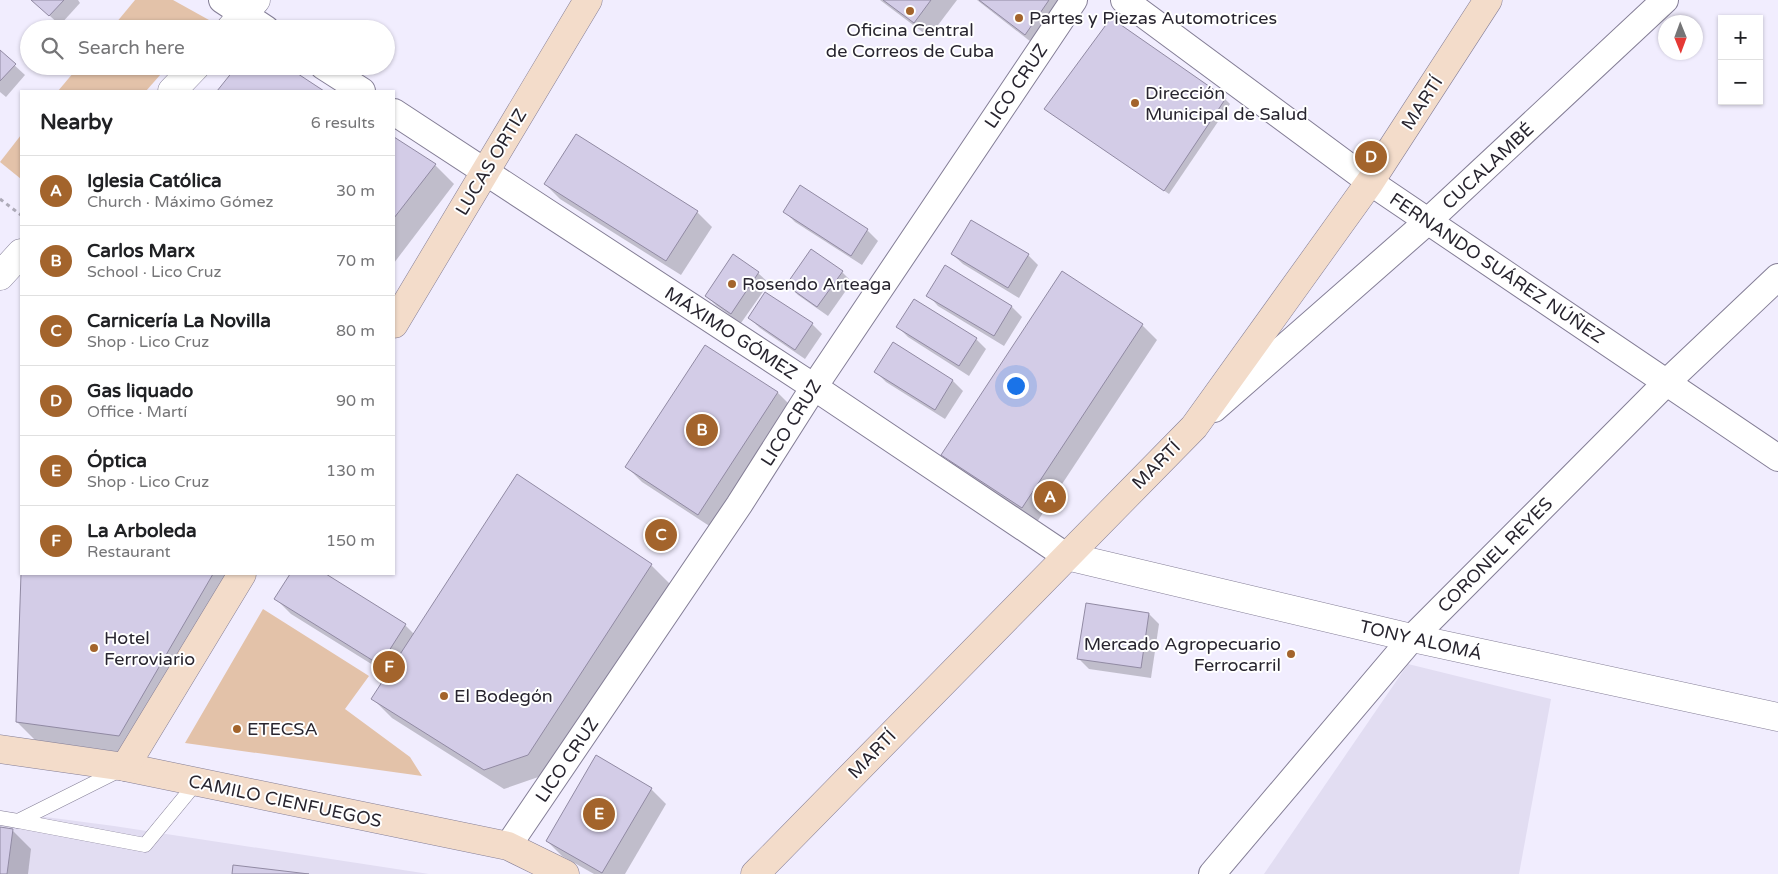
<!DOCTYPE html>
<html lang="en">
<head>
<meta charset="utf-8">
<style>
  :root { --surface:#fff; --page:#f6f6f6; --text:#202124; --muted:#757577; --line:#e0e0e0; --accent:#a3642c }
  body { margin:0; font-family:"Varela Round",sans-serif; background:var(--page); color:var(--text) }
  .controls { position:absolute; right:15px; top:15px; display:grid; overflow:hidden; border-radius:0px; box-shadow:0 1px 4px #0004 }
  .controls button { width:45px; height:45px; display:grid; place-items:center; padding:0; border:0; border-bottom:1px solid var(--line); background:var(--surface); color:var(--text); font:25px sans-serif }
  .compass { position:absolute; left:1658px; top:15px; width:45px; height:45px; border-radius:50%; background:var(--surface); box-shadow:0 1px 4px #0004; rotate:179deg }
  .you { position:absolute; left:1015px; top:385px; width:18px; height:18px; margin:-12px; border:4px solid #fff; border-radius:50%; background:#1a73e8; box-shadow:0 0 0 8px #1a73e833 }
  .badge { display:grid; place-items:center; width:32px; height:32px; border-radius:50%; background:var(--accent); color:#fff; font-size:16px; font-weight:700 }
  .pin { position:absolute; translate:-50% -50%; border:2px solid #fff; box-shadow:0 1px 5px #0006 }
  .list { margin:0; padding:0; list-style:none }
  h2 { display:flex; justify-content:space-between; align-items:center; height:65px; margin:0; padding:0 20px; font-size:21px }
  h2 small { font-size:16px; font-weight:400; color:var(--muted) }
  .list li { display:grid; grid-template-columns:32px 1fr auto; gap:15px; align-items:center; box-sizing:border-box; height:70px; padding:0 20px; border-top:1px solid var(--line) }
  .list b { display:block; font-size:19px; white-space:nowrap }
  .list p { margin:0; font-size:16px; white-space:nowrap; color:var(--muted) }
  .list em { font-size:16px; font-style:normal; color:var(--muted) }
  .icon { flex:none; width:28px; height:28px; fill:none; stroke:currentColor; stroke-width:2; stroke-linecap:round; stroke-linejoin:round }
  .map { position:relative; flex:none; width:1778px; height:874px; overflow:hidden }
  .search { position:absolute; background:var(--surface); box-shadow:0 1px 4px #0004; left:20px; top:20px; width:375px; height:55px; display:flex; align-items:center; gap:12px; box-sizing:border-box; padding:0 18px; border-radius:28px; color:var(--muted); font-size:19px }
  .panel { position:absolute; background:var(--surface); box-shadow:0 1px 4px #0004; left:20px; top:90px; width:375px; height:485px; border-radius:0px }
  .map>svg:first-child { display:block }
</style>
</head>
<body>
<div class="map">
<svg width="1778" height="874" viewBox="0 0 1778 874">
  <rect width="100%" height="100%" fill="#f1edfe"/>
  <g fill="#e2ddf2">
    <path d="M 1408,664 L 1551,699 L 1519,874 L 1264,874 Z"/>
    <path d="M 0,811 L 114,826 L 429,874 L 0,874 Z"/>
  </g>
  <g fill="#e3c2a9">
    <path d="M 135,0 L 173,0 L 209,20 L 202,29 L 111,29 Z"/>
    <path d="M 79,66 L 168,66 L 146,91 L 58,91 Z"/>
    <path d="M 21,135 L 21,179 L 0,162 Z"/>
    <path d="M 263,609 L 369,676 L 345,709 L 410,757 L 422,776 L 185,743 Z"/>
  </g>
  <g fill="#0003">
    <path d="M 32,0 L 78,0 L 80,3 L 60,25 Z"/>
    <path d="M 880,0 L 957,0 L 929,37 Z"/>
    <path d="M 977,0 L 1075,0 L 1040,49 Z"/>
    <path d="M 0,52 L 25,75 L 6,97 L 0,92 Z"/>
    <path d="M 239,66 L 283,66 L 322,91 L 219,91 Z"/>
    <path d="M 1225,99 L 1230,104 L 1169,194 L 1045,109 Z"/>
    <path d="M 394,138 L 435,165 L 454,184 L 394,263 Z"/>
    <path d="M 545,184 L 697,212 L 712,227 L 681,275 L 560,199 Z"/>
    <path d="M 801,187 L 867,230 L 878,241 L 862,265 L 795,222 L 785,212 Z"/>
    <path d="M 952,254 L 1028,255 L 1038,265 L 1019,298 L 963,264 Z"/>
    <path d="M 946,267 L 1012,307 L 1022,317 L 1004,346 L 938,306 L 928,295 Z"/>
    <path d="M 842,272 L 852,282 L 828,316 L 798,295 L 788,285 Z"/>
    <path d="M 758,273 L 769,283 L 741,323 L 717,306 L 706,296 Z"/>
    <path d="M 1062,273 L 1142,325 L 1157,340 L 1037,522 L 958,470 L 943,454 Z"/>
    <path d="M 749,318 L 812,324 L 822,334 L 805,359 L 760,328 Z"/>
    <path d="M 898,327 L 976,339 L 986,349 L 969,376 L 908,337 Z"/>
    <path d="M 893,344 L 953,381 L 963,391 L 945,419 L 886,382 L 876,372 Z"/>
    <path d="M 705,347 L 778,393 L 793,408 L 714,529 L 642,482 L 627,467 Z"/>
    <path d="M 651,565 L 670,584 L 547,774 L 504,789 L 392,718 L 373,699 L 389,675 L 291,614 L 276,599 L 291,574 L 323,574 L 405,625 L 415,635 Z"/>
    <path d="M 23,574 L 232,574 L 138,755 L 36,741 L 17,722 Z"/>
    <path d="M 1087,605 L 1149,614 L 1159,624 L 1151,678 L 1089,669 L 1078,658 Z"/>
    <path d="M 651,789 L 666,804 L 625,874 L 594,874 L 562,856 L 547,841 Z"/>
    <path d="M 0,828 L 12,830 L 31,849 L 28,874 L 0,874 Z"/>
  </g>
  <g fill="#d3cce7" stroke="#918aa3">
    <path d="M 31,0 L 64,0 L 49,16 Z"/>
    <path d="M 883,0 L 931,0 L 914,23 Z"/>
    <path d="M 979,0 L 1049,0 L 1025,35 Z"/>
    <path d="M 1111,18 L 1226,98 L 1164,191 L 1044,109 Z"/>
    <path d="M 0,50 L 16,64 L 0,81 Z"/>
    <path d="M 237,66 L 286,66 L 324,91 L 217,91 Z"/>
    <path d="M 576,134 L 698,211 L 666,261 L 544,184 Z"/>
    <path d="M 394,137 L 436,164 L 394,218 Z"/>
    <path d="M 800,185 L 868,229 L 851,256 L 783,212 Z"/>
    <path d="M 971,220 L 1029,254 L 1008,288 L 951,254 Z"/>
    <path d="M 811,249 L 843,271 L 817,307 L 786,285 Z"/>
    <path d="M 733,254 L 759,272 L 731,314 L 705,296 Z"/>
    <path d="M 945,265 L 1012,306 L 994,336 L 926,296 Z"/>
    <path d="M 1062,271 L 1143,324 L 1022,508 L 941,455 Z"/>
    <path d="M 765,292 L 813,323 L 795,350 L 748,318 Z"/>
    <path d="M 914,299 L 977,338 L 959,366 L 896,327 Z"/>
    <path d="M 893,342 L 953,380 L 935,410 L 874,372 Z"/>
    <path d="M 705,345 L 778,392 L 698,515 L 625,467 Z"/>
    <path d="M 517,474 L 652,564 L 528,755 L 484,770 L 371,699 Z"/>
    <path d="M 21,574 L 213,574 L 119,736 L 16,722 Z"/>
    <path d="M 290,574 L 326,574 L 406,624 L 380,665 L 274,599 Z"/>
    <path d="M 1086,603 L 1149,613 L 1141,668 L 1077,659 Z"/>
    <path d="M 596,755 L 652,788 L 602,873 L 546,841 Z"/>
    <path d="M 0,827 L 13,829 L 7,874 L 0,874 Z"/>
    <path d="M 233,865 L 309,874 L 232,874 Z"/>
  </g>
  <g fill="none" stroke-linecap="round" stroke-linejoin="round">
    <g stroke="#847e96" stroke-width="15">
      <g id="service">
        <path d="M 0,818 L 18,821 L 120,770"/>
        <path d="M 18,821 L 145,845 L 196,783"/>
      </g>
    </g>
    <g stroke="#847e96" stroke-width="28">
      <g id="minor">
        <path d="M 222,0 L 266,29"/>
        <path d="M 1124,0 L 1370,182 L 1778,458"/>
        <path d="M 323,66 L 362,91"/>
        <path d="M 394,112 L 814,387 L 1066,556"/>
        <path d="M 1214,409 L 1427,222 L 1665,0"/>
        <path d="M 508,846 L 739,505 L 814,387 L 1074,0"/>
        <path d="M 1212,874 L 1412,638 L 1667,382 L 1778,277"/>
      </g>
    </g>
    <g stroke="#847e96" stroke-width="29">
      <g id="tertiary">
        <path d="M 230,29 L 256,0"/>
        <path d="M 172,91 L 196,66"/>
        <path d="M 0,276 L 21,253"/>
        <path d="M 1066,556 L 1412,638 L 1778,717"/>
      </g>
    </g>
    <g stroke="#847e96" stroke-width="29">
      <g id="secondary">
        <path d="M 394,324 L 588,0"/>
        <path d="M 0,749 L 125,767 L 508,846 L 565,874"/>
        <path d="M 125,767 L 242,574"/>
        <path d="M 755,874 L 1194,427 L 1370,182 L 1488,0"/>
      </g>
    </g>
    <path stroke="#adaab8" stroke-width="3" stroke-dasharray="4 4" stroke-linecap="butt" d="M 0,199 L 21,215"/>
    <use href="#service" stroke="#fff" stroke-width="14"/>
    <use href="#minor" stroke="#fff" stroke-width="26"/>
    <use href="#tertiary" stroke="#fff" stroke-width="28"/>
    <use href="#secondary" stroke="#f3dcca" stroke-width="28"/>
  </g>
  <g fill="#a3642c" stroke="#fff" stroke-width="2">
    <circle cx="910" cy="11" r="5"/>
    <circle cx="1019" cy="18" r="5"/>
    <circle cx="1135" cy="103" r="5"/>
    <circle cx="732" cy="284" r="5"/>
    <circle cx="94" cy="648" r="5"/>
    <circle cx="1291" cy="654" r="5"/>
    <circle cx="444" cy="696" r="5"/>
    <circle cx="237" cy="729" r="5"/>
  </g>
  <g text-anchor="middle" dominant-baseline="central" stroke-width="4" stroke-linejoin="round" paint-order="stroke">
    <g font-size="18" fill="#28252f" stroke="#fff" text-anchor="start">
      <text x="1029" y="18">Partes y Piezas Automotrices</text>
      <text x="910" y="30" text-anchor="middle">Oficina Central<tspan x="910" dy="21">de Correos de Cuba</tspan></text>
      <text x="1145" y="93">Dirección<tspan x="1145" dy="21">Municipal de Salud</tspan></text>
      <text x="742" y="284">Rosendo Arteaga</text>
      <text x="104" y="638">Hotel<tspan x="104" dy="21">Ferroviario</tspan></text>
      <text x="1281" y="644" text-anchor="end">Mercado Agropecuario<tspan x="1281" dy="21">Ferrocarril</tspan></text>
      <text x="454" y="696">El Bodegón</text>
      <text x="247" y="729">ETECSA</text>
    </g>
    <g font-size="18" fill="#28252f" stroke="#fff">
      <text transform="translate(1016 86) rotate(-56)">LICO CRUZ</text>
      <text transform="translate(1422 103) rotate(-57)">MARTÍ</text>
      <text transform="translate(491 162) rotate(-59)">LUCAS ORTIZ</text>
      <text transform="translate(1488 166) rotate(-43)">CUCALAMBÉ</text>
      <text transform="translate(1497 268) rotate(34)">FERNANDO SUÁREZ NÚÑEZ</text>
      <text transform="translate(731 333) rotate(33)">MÁXIMO GÓMEZ</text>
      <text transform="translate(791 423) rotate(-58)">LICO CRUZ</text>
      <text transform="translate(1156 465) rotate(-45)">MARTÍ</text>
      <text transform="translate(1495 555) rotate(-45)">CORONEL REYES</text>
      <text transform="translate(1421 640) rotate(13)">TONY ALOMÁ</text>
      <text transform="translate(872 754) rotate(-46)">MARTÍ</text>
      <text transform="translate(567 760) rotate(-56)">LICO CRUZ</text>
      <text transform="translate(285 801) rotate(12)">CAMILO CIENFUEGOS</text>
    </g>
  </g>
</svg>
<div class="controls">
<button>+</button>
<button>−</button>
</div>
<svg class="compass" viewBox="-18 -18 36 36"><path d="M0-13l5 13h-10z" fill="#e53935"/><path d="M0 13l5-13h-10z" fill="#757577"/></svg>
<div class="you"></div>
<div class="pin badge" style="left:1050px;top:497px">A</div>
<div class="pin badge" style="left:702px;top:430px">B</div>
<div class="pin badge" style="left:661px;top:535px">C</div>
<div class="pin badge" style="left:1371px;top:157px">D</div>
<div class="pin badge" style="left:599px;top:814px">E</div>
<div class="pin badge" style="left:389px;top:667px">F</div>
<div class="search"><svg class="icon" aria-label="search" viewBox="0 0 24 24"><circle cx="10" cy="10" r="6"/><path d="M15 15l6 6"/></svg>Search here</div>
<section class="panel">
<h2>Nearby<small>6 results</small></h2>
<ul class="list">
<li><span class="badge">A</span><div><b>Iglesia Católica</b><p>Church · Máximo Gómez</p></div><em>30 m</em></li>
<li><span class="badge">B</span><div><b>Carlos Marx</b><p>School · Lico Cruz</p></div><em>70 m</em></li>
<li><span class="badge">C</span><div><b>Carnicería La Novilla</b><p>Shop · Lico Cruz</p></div><em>80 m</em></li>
<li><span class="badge">D</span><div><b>Gas liquado</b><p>Office · Martí</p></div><em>90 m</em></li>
<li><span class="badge">E</span><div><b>Óptica</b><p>Shop · Lico Cruz</p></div><em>130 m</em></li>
<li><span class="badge">F</span><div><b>La Arboleda</b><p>Restaurant</p></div><em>150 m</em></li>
</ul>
</section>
</div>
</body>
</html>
